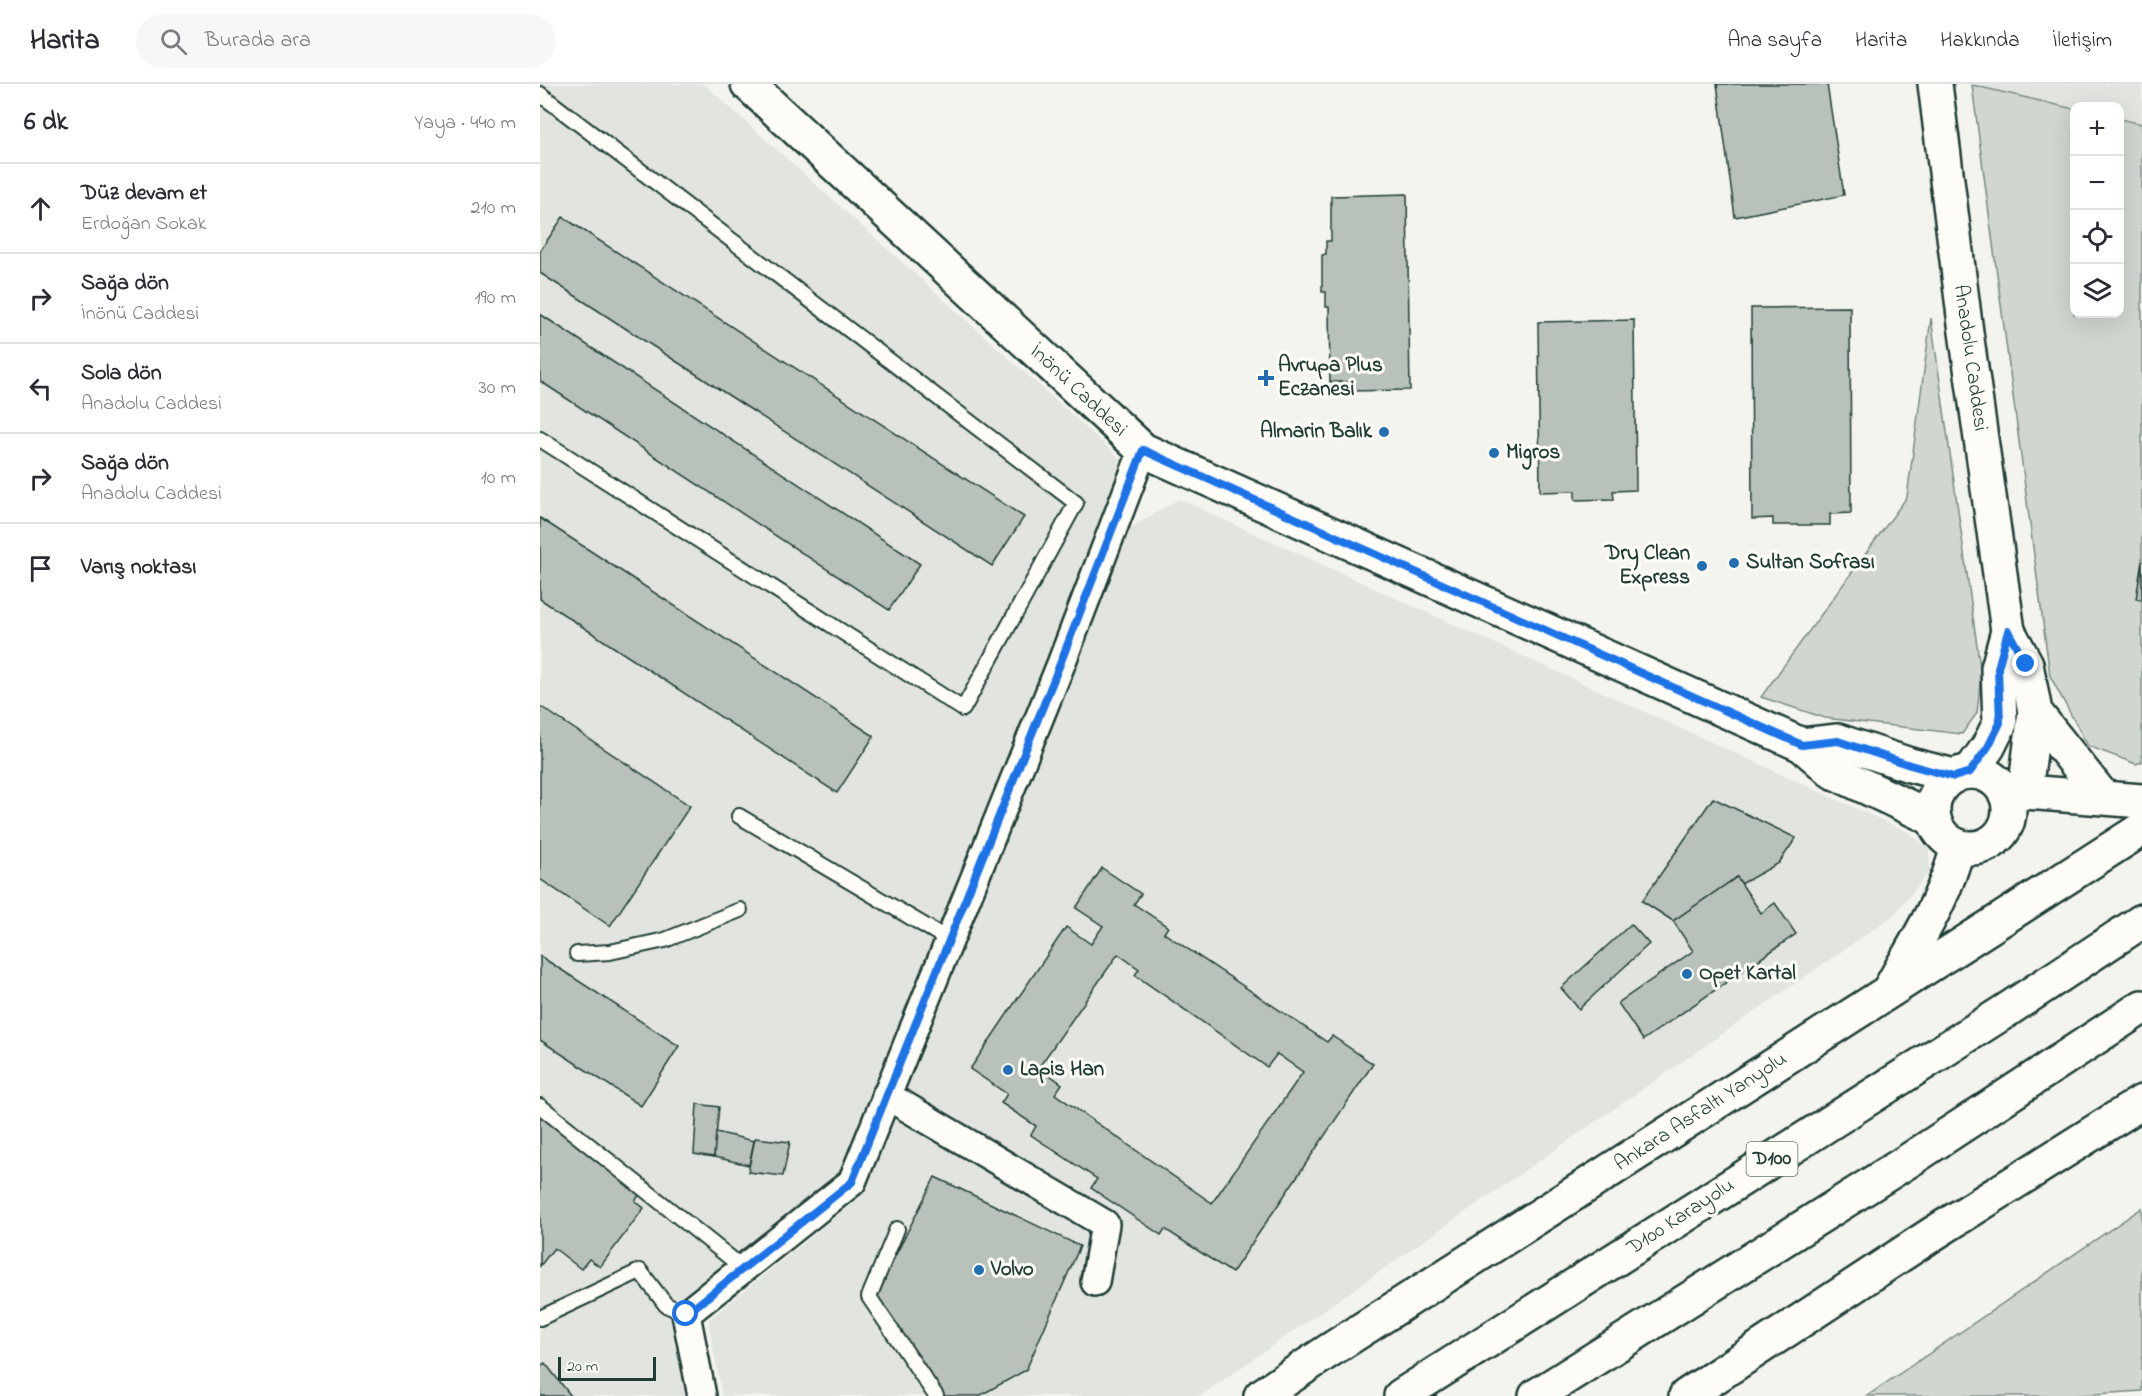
<!DOCTYPE html>
<html lang="tr">
<head>
<meta charset="utf-8">
<style>
  :root { --surface:#fff; --page:#f7f7f7; --text:#2b2b33; --muted:#7c7c81; --line:#e1e1e2 }
  body { margin:0; font-family:"Indie Flower",sans-serif; background:var(--page); color:var(--text) }
  .controls { position:absolute; right:18px; top:18px; display:grid; overflow:hidden; border-radius:12px; box-shadow:0 6px 24px #0002 }
  .controls button { width:54px; height:54px; display:grid; place-items:center; padding:0; border:0; border-bottom:2px solid var(--line); background:var(--surface); color:var(--text); font:30px sans-serif }
  .scale { position:absolute; left:18px; bottom:15px; width:98px; box-sizing:border-box; padding-left:6px; border:3px solid #1f3d34; border-top:0; font-size:16px; line-height:21px; white-space:nowrap; color:#1f3d34; -webkit-text-stroke:4px #fdfcf7; paint-order:stroke }
  .stop { position:absolute; width:18px; height:18px; margin:-14px; border:4px solid #1a73e8; border-radius:50%; background:#fff }
  .stop.end { background:#1a73e8; border-color:#fff; box-shadow:0 2px 6px #0008 }
  .list { margin:0; padding:0; list-style:none }
  h2 { display:flex; justify-content:space-between; align-items:center; height:78px; margin:0; padding:0 24px; font-size:26px }
  h2 small { font-size:20px; font-weight:400; color:var(--muted) }
  .list li { display:grid; grid-template-columns:39px 1fr auto; gap:18px; align-items:center; box-sizing:border-box; height:90px; padding:0 24px; border-top:2px solid var(--line) }
  .list b { display:block; font-size:22px; white-space:nowrap }
  .list p { margin:0; font-size:20px; white-space:nowrap; color:var(--muted) }
  .list em { font-size:20px; font-style:normal; color:var(--muted) }
  .icon { flex:none; width:33px; height:33px; fill:none; stroke:currentColor; stroke-width:2; stroke-linecap:round; stroke-linejoin:round }
  .map { position:relative; flex:none; width:1602px; height:1312px; overflow:hidden }
  header { display:flex; align-items:center; gap:36px; box-sizing:border-box; height:84px; padding:0 30px; background:var(--surface); border-bottom:2px solid var(--line) }
  header strong { font-size:28px }
  nav { display:flex; gap:33px; margin-inline-start:auto; font-size:21px }
  .search { width:420px; height:54px; background:var(--page); display:flex; align-items:center; gap:15px; box-sizing:border-box; padding:0 21px; border-radius:33px; color:var(--muted); font-size:22px }
  main { display:flex }
  aside { flex:1; background:var(--surface) }
  .map>svg:first-child { display:block }
</style>
</head>
<body>
<header>
<strong>Harita</strong>
<div class="search"><svg class="icon" aria-label="search" viewBox="0 0 24 24"><circle cx="10" cy="10" r="6"/><path d="M15 15l6 6"/></svg>Burada ara</div>
<nav><a>Ana sayfa</a><a>Harita</a><a>Hakkında</a><a>İletişim</a></nav>
</header>
<main>
<aside>
<h2>6 dk<small>Yaya · 440 m</small></h2>
<ul class="list">
<li><svg class="icon" aria-label="ahead" viewBox="0 0 24 24"><path d="M12 20V5M6 11l6-6 6 6"/></svg><div><b>Düz devam et</b><p>Erdoğan Sokak</p></div><em>210 m</em></li>
<li><svg class="icon" aria-label="right" viewBox="0 0 24 24"><path d="M7 20v-9h11M14 6l5 5-5 5"/></svg><div><b>Sağa dön</b><p>İnönü Caddesi</p></div><em>190 m</em></li>
<li><svg class="icon" aria-label="left" viewBox="0 0 24 24"><path d="M17 20v-9H6M10 6l-5 5 5 5"/></svg><div><b>Sola dön</b><p>Anadolu Caddesi</p></div><em>30 m</em></li>
<li><svg class="icon" aria-label="right" viewBox="0 0 24 24"><path d="M7 20v-9h11M14 6l5 5-5 5"/></svg><div><b>Sağa dön</b><p>Anadolu Caddesi</p></div><em>10 m</em></li>
<li><svg class="icon" aria-label="arrive" viewBox="0 0 24 24"><path d="M6 21V4h12l-3 4 3 4H6"/></svg><div><b>Varış noktası</b></div></li>
</ul>
</aside>
<div class="map">
<svg width="1602" height="1312" viewBox="0 0 1602 1312">
  <rect width="100%" height="100%" fill="#f4f4ef"/>
  <filter id="ink" filterUnits="userSpaceOnUse"><feTurbulence type="fractalNoise" baseFrequency=".0167" numOctaves="2"/><feDisplacementMap in="SourceGraphic" scale="12" xChannelSelector="R" yChannelSelector="G"/><feConvolveMatrix kernelMatrix="1 2 1 2 8 2 1 2 1" color-interpolation-filters="sRGB"/></filter>
  <g filter="url(#ink)">
    <g fill="#e2e5df">
      <path d="M 0,0 L 164,0 L 592,385 L 303,1092 L 131,1228 L 147,1312 L 0,1312 Z"/>
      <path d="M 1431,0 L 1602,0 L 1602,40 L 1580,35 L 1580,22 L 1534,22 L 1534,25 Z"/>
      <path d="M 639,415 L 1368,748 L 1389,765 L 1390,787 L 1354,831 L 660,1312 L 182,1312 L 168,1236 L 325,1109 L 590,444 Z"/>
    </g>
    <g fill="#d1d6d1" stroke="#788a82" stroke-width="1.5">
      <path d="M 1432,1 L 1534,25 L 1534,230 L 1580,230 L 1580,35 L 1602,40 L 1602,678 L 1596,680 L 1548,662 L 1510,592 Z"/>
      <path d="M 1391,234 L 1441,590 L 1437,629 L 1422,650 L 1285,634 L 1221,613 L 1367,413 Z"/>
      <path d="M 1602,1124 L 1602,1307 L 1525,1312 L 1327,1312 Z"/>
    </g>
    <g fill="#b9c1bb" stroke="#1f3d34" stroke-width="1.5" fill-rule="evenodd">
      <path d="M 1177,0 L 1287,0 L 1304,111 L 1195,133 Z"/>
      <path d="M 867,110 L 870,306 L 807,307 L 807,298 L 790,298 L 789,223 L 786,223 L 786,208 L 782,208 L 782,171 L 786,170 L 786,157 L 791,157 L 791,112 Z"/>
      <path d="M 23,133 L 484,433 L 452,482 L 0,189 L 0,167 Z"/>
      <path d="M 1310,223 L 1311,429 L 1290,430 L 1290,441 L 1233,441 L 1233,434 L 1212,435 L 1211,224 Z"/>
      <path d="M 0,230 L 380,480 L 349,526 L 0,297 Z"/>
      <path d="M 1094,236 L 1096,406 L 1073,407 L 1074,415 L 1035,416 L 1035,407 L 1000,408 L 998,238 Z"/>
      <path d="M 0,434 L 334,652 L 297,709 L 0,515 Z"/>
      <path d="M 1602,477 L 1602,516 L 1596,515 Z"/>
      <path d="M 0,622 L 150,722 L 70,842 L 0,795 Z"/>
      <path d="M 1173,714 L 1256,754 L 1239,779 L 1201,800 L 1197,793 L 1133,837 L 1102,817 Z"/>
      <path d="M 562,784 L 601,810 L 594,820 L 628,843 L 624,849 L 787,958 L 792,952 L 833,980 L 692,1189 L 625,1145 L 621,1151 L 551,1104 L 557,1095 L 491,1051 L 496,1042 L 461,1019 L 467,1010 L 430,985 L 526,843 L 551,860 L 563,842 L 536,824 ZM 578,870 L 599,885 L 595,891 L 727,983 L 737,970 L 763,988 L 672,1119 L 515,1010 L 522,1000 L 499,983 Z"/>
      <path d="M 1197,793 L 1221,829 L 1235,819 L 1256,850 L 1103,956 L 1078,919 L 1153,867 L 1133,837 Z"/>
      <path d="M 1091,840 L 1109,860 L 1039,925 L 1021,904 Z"/>
      <path d="M 0,872 L 139,962 L 101,1022 L 0,956 Z"/>
      <path d="M 157,1020 L 179,1023 L 174,1073 L 154,1070 Z"/>
      <path d="M 0,1028 L 102,1107 L 95,1117 L 104,1124 L 60,1183 L 49,1175 L 41,1185 L 14,1164 L 0,1182 Z"/>
      <path d="M 176,1048 L 214,1057 L 209,1081 L 174,1073 Z"/>
      <path d="M 215,1054 L 250,1058 L 243,1092 L 208,1088 Z"/>
      <path d="M 395,1093 L 540,1162 L 486,1286 L 439,1312 L 402,1312 L 336,1210 Z"/>
      <path d="M 5,1279 L 31,1312 L 0,1312 L 0,1282 Z"/>
    </g>
    <g fill="none" stroke-linecap="round" stroke-linejoin="round">
      <g stroke="#1f3d34" stroke-width="18">
        <g id="lane">
          <path d="M 0,10 L 536,419 L 423,625 L 0,355"/>
          <path d="M 199,732 L 409,856"/>
          <path d="M 37,870 L 70,868 L 125,856 L 200,826"/>
          <path d="M 0,1022 L 203,1184"/>
          <path d="M 357,1145 L 329,1213 L 396,1312"/>
          <path d="M 0,1234 L 100,1187 L 126,1221 L 146,1230"/>
        </g>
      </g>
      <g stroke="#1f3d34" stroke-width="32">
        <g id="street">
          <path d="M 346,1011 L 565,1140 L 555,1198"/>
          <path d="M 162,1312 L 146,1230 L 312,1098 L 521,580 L 603,366"/>
        </g>
      </g>
      <g stroke="#1f3d34" stroke-width="38">
        <g id="secondary">
          <path d="M 208,0 L 603,366 L 1262,661 L 1292,687 L 1394,735"/>
          <path d="M 1395,0 L 1426,248 L 1468,547 L 1486,580 L 1495,628 L 1563,713"/>
          <path d="M 1262,661 L 1298,657 L 1370,681 L 1414,692"/>
          <path d="M 1430,688 L 1448,663 L 1460,639 L 1458,584 L 1468,547"/>
          <circle cx="1431" cy="726" r="38"/>
          <path d="M 1485,708 L 1495,628"/>
          <path d="M 1467,712 L 1485,708 L 1602,717"/>
          <path d="M 1351,903 C 1377,856 1405,815 1418,762"/>
          <path d="M 721,1312 L 787,1268 L 1602,745"/>
          <path d="M 1146,1312 L 1391,1151 L 1602,1018"/>
        </g>
      </g>
      <g stroke="#1f3d34" stroke-width="38">
        <g id="highway">
          <path d="M 861,1312 L 1467,926 L 1602,837"/>
          <path d="M 996,1312 L 1371,1075 L 1602,923"/>
        </g>
      </g>
      <use href="#lane" stroke="#fdfcf7" stroke-width="14"/>
      <use href="#street" stroke="#fdfcf7" stroke-width="27"/>
      <use href="#secondary" stroke="#fdfcf7" stroke-width="33"/>
      <use href="#highway" stroke="#fdfcf7" stroke-width="33"/>
    </g>
  </g>
  <g fill="none" stroke-linecap="round" stroke-linejoin="round" filter="url(#ink)">
    <path stroke="#1a73e8" stroke-width="8" d="M 146,1230 L 312,1098 L 520,580 L 603,366 L 1262,661 L 1298,657 L 1370,681 L 1414,693 L 1430,688 L 1448,663 L 1460,639 L 1458,584 L 1468,547 L 1486,580"/>
  </g>
  <g fill="#1f6fb2" stroke="#fdfcf7" stroke-width="2">
    <path d="M723 285h6v6h6v6h-6v6h-6v-6h-6v-6h6z"/>
    <circle cx="844" cy="348" r="6"/>
    <circle cx="954" cy="369" r="6"/>
    <circle cx="1194" cy="479" r="6"/>
    <circle cx="1162" cy="482" r="6"/>
    <circle cx="1147" cy="890" r="6"/>
    <circle cx="468" cy="986" r="6"/>
    <circle cx="439" cy="1186" r="6"/>
  </g>
  <g text-anchor="middle" dominant-baseline="central" stroke-width="6" stroke-linejoin="round" paint-order="stroke">
    <rect fill="#fdfcf7" stroke="#62766e" stroke-width="1.5" x="1206.5" y="1058" width="51" height="34" rx="4.5"/>
    <g font-size="20" font-weight="bold" fill="#1f3d34">
      <text x="1232" y="1075">D100</text>
    </g>
    <g font-size="21" fill="#1f3d34" stroke="#fdfcf7">
      <text transform="translate(1430 274) rotate(82)">Anadolu Caddesi</text>
      <text transform="translate(538 307) rotate(43)">İnönü Caddesi</text>
      <text transform="translate(1161 1028) rotate(-33)">Ankara Asfaltı Yanyolu</text>
      <text transform="translate(1141 1133) rotate(-33)">D100 Karayolu</text>
    </g>
    <g font-size="21" font-weight="bold" fill="#1f3d34" stroke="#fdfcf7" text-anchor="start">
      <text x="738" y="282">Avrupa Plus<tspan x="738" dy="24">Eczanesi</tspan></text>
      <text x="832" y="348" text-anchor="end">Almarin Balık</text>
      <text x="966" y="369">Migros</text>
      <text x="1150" y="470" text-anchor="end">Dry Clean<tspan x="1150" dy="24">Express</tspan></text>
      <text x="1206" y="479">Sultan Sofrası</text>
      <text x="1159" y="890">Opet Kartal</text>
      <text x="480" y="986">Lapis Han</text>
      <text x="451" y="1186">Volvo</text>
    </g>
  </g>
</svg>
<div class="controls">
<button>+</button>
<button>−</button>
<button><svg class="icon" aria-label="locate" viewBox="0 0 24 24"><circle cx="12" cy="12" r="6"/><path d="M12 2v4M12 18v4M2 12h4M18 12h4"/></svg></button>
<button><svg class="icon" aria-label="layers" viewBox="0 0 24 24"><path d="M12 4l9 5-9 5-9-5zM3 14l9 5 9-5"/></svg></button>
</div>
<div class="scale">20 m</div>
<div class="stop" style="left:146px;top:1230px"></div>
<div class="stop end" style="left:1486px;top:580px"></div>
</div>
</main>
</body>
</html>
